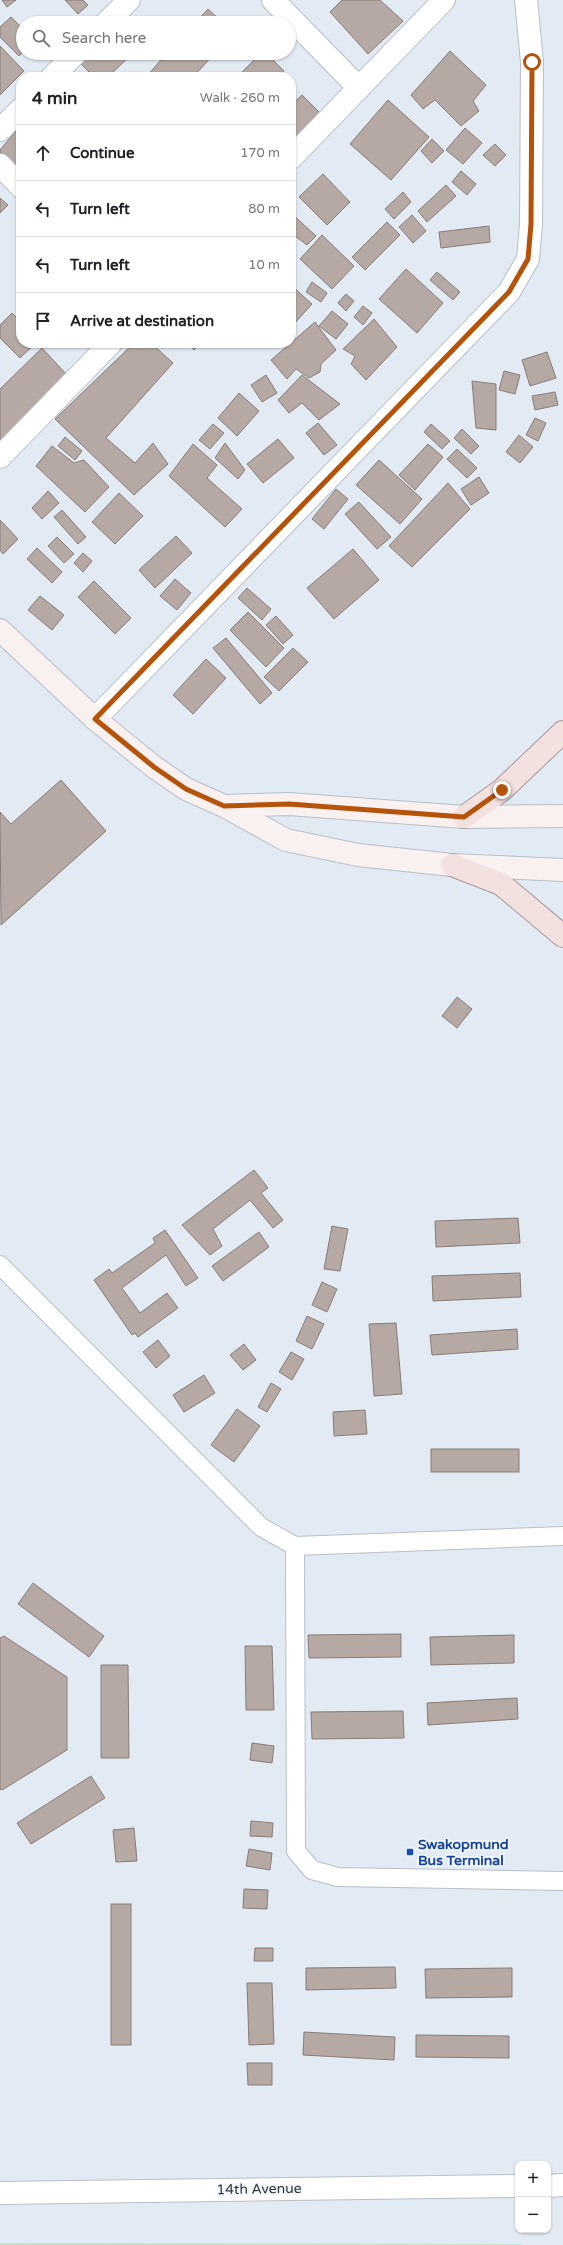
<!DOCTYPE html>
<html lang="en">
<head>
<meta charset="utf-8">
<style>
  :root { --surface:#fff; --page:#f2f2f2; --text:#202124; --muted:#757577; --line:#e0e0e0 }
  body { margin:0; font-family:"Varela Round",sans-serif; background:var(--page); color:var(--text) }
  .controls { position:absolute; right:12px; bottom:12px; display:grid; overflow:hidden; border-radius:8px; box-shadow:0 1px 3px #0004 }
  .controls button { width:36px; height:36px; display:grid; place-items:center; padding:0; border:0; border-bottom:1px solid var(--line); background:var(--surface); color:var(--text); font:20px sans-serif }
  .stop { position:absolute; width:12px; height:12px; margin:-9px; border:3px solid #b45309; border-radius:50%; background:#fff }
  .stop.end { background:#b45309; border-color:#fff; box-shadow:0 1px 4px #0008 }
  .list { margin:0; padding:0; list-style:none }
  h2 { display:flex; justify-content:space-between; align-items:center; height:52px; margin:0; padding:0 16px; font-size:17px }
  h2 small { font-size:13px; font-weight:400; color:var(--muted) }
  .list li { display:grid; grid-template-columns:26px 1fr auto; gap:12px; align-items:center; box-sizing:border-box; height:56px; padding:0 16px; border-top:1px solid var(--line) }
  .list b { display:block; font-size:15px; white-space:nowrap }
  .list em { font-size:13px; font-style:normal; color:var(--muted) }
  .icon { flex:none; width:22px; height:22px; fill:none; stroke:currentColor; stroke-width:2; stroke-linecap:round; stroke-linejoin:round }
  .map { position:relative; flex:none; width:563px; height:2245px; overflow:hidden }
  .search { position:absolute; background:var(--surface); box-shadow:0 1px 3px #0004; left:16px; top:16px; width:280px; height:44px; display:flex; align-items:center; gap:10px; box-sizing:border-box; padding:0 14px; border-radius:22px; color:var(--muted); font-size:15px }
  .panel { position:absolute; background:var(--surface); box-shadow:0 1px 3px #0004; left:16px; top:72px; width:280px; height:276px; border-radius:16px }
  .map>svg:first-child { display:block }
</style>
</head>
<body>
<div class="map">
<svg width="563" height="2245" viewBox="0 0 563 2245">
  <rect width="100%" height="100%" fill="#e2eaf4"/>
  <path fill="#bee2cd" d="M 0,2243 L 522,2244 L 522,2245 L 0,2245 Z"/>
  <g fill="#b6a9a4" stroke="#887c77">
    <path d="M 2,0 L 16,0 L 7,7 Z"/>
    <path d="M 65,0 L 83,0 L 88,5 L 78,14 Z"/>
    <path d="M 342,0 L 380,0 L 403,21 L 368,54 L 330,12 Z"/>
    <path d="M 208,9 L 223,23 L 195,23 Z"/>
    <path d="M 11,17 L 23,29 L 23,52 L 19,56 L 0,37 L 0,27 Z"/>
    <path d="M 0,46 L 24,71 L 0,95 Z"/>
    <path d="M 450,51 L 486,85 L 473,101 L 479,111 L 461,126 L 435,100 L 423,109 L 411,95 Z"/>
    <path d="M 90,53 L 133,53 L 108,77 L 94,77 L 80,63 Z"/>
    <path d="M 167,53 L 215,53 L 193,77 L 146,77 Z"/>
    <path d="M 261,53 L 266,53 L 284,71 L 277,77 L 237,77 Z"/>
    <path d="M 69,69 L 78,77 L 62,77 Z"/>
    <path d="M 302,95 L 326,119 L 291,154 L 291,105 Z"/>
    <path d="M 388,100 L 429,137 L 391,180 L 350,144 Z"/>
    <path d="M 21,125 L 21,171 L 0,152 L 0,150 Z"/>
    <path d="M 465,128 L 482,143 L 463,164 L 446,150 Z"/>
    <path d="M 432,139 L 444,151 L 432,163 L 421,151 Z"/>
    <path d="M 495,144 L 506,155 L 495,166 L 483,155 Z"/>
    <path d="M 461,171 L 476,184 L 467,195 L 452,182 Z"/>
    <path d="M 323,174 L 350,202 L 327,225 L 299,197 Z"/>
    <path d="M 446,185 L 456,196 L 427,222 L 418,211 Z"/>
    <path d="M 403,192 L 411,202 L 394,219 L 385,209 Z"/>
    <path d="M 0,198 L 8,205 L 0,213 Z"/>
    <path d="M 291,213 L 316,236 L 307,245 L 291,233 Z"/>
    <path d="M 412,215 L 426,231 L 413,243 L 399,227 Z"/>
    <path d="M 387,222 L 400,235 L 365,270 L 352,257 Z"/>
    <path d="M 489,226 L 490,242 L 441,248 L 439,232 Z"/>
    <path d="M 322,235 L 354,266 L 332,289 L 300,259 Z"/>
    <path d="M 406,269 L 443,303 L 417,333 L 379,299 Z"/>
    <path d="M 437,272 L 460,292 L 453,300 L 430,280 Z"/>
    <path d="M 312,282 L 327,293 L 321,302 L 306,292 Z"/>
    <path d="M 292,286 L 312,304 L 294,324 L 291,322 Z"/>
    <path d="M 346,294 L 354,301 L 346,311 L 338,303 Z"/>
    <path d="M 363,306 L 372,313 L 363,325 L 354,317 Z"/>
    <path d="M 332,311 L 348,324 L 336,339 L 319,326 Z"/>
    <path d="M 12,313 L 21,322 L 21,343 L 36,343 L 20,358 L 0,338 L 0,325 Z"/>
    <path d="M 374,319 L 397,347 L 366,380 L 351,364 L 355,356 L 343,349 Z"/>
    <path d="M 315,322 L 336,350 L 321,364 L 320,372 L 309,378 L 296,369 L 287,379 L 271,360 Z"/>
    <path d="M 134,343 L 151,343 L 173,363 L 106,438 L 135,463 L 153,443 L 168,464 L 134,495 L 55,419 Z"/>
    <path d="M 187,343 L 201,343 L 194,350 Z"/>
    <path d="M 42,348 L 68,376 L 0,443 L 0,389 Z"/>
    <path d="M 547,352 L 556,378 L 530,386 L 522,360 Z"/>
    <path d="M 504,371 L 520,375 L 515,394 L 499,390 Z"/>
    <path d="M 266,375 L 277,393 L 262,402 L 251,385 Z"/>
    <path d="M 302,375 L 340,404 L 319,420 L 302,403 L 289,413 L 278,400 Z"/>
    <path d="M 472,381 L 496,384 L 496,430 L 476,428 Z"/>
    <path d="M 555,392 L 558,405 L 535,410 L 532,396 Z"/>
    <path d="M 239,393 L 259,411 L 237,436 L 218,418 Z"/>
    <path d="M 535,418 L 546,423 L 538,441 L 526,435 Z"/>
    <path d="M 318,423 L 337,445 L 324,455 L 306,433 Z"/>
    <path d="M 213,424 L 224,433 L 210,449 L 199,440 Z"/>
    <path d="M 431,424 L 450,441 L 442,449 L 424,432 Z"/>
    <path d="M 462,429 L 479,446 L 471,454 L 454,438 Z"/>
    <path d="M 519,435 L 533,447 L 520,463 L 506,452 Z"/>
    <path d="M 65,437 L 82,451 L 75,460 L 58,446 Z"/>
    <path d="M 278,439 L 294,458 L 263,483 L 247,464 Z"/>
    <path d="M 225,443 L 245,470 L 238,479 L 215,458 Z"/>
    <path d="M 193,444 L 217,465 L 207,478 L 242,509 L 225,527 L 169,476 Z"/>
    <path d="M 428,444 L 443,457 L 415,490 L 399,475 Z"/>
    <path d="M 52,446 L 74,463 L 84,460 L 109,487 L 85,512 L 36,466 Z"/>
    <path d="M 457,449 L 477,468 L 467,478 L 447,459 Z"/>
    <path d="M 379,460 L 422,499 L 400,524 L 356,485 Z"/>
    <path d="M 479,477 L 489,493 L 471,505 L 461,489 Z"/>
    <path d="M 448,483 L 470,509 L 412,567 L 389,546 Z"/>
    <path d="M 336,489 L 348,499 L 324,529 L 312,519 Z"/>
    <path d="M 48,491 L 59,503 L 42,519 L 32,508 Z"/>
    <path d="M 119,493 L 143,516 L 115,544 L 92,522 Z"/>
    <path d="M 359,502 L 391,537 L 377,549 L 345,514 Z"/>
    <path d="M 62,510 L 86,537 L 78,544 L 54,517 Z"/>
    <path d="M 0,520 L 18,539 L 3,554 L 0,550 Z"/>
    <path d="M 176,536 L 192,553 L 155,588 L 139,570 Z"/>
    <path d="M 57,537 L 74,554 L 64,563 L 48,546 Z"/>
    <path d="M 37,548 L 62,572 L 52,583 L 27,559 Z"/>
    <path d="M 353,549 L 379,580 L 334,619 L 307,588 Z"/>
    <path d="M 83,553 L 92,561 L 83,572 L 74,563 Z"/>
    <path d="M 175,579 L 191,593 L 177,610 L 160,596 Z"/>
    <path d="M 94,581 L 131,618 L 115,634 L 78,597 Z"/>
    <path d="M 247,588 L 271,609 L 262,620 L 238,598 Z"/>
    <path d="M 40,596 L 64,615 L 52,630 L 28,610 Z"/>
    <path d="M 248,612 L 284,648 L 266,667 L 230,630 Z"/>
    <path d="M 276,616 L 293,635 L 283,644 L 266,625 Z"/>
    <path d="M 226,638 L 272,693 L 260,704 L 213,648 Z"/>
    <path d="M 293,648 L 308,662 L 279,691 L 264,677 Z"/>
    <path d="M 206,659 L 226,678 L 193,714 L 173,695 Z"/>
    <path d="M 61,780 L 106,831 L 1,925 L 0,812 L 11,824 Z"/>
    <path d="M 457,997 L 472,1009 L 457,1028 L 442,1016 Z"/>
    <path d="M 254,1170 L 268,1188 L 261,1193 L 283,1220 L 273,1228 L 250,1200 L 213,1229 L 222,1246 L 210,1255 L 182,1225 Z"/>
    <path d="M 518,1218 L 520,1243 L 436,1247 L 435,1221 Z"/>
    <path d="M 332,1226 L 348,1229 L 340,1271 L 324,1269 Z"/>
    <path d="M 165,1230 L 198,1278 L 186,1286 L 166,1255 L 122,1288 L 140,1313 L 167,1293 L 178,1308 L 138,1337 L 135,1333 L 132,1335 L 94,1280 L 109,1269 L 112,1273 L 155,1243 L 153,1238 Z"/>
    <path d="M 259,1232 L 269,1247 L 223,1281 L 212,1266 Z"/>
    <path d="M 520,1273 L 521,1297 L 433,1301 L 432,1276 Z"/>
    <path d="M 322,1282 L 337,1289 L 327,1312 L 312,1305 Z"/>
    <path d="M 307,1316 L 324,1324 L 312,1349 L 296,1341 Z"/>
    <path d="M 396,1323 L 402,1394 L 374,1396 L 369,1324 Z"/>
    <path d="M 517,1329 L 518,1349 L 432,1355 L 430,1335 Z"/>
    <path d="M 158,1340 L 170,1356 L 156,1368 L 143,1352 Z"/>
    <path d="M 244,1344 L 256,1360 L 243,1370 L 230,1355 Z"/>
    <path d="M 291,1352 L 304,1359 L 292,1380 L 279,1372 Z"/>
    <path d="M 204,1375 L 215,1393 L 184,1412 L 173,1395 Z"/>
    <path d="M 271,1383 L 281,1389 L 267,1412 L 258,1407 Z"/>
    <path d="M 237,1409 L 260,1426 L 234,1462 L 211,1445 Z"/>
    <path d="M 365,1410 L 367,1434 L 334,1436 L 333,1412 Z"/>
    <rect x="431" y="1449" width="88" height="23"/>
    <path d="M 33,1583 L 104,1636 L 89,1657 L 18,1604 Z"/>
    <path d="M 401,1634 L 401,1657 L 309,1658 L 308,1635 Z"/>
    <path d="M 514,1635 L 514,1663 L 431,1665 L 430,1637 Z"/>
    <path d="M 4,1636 L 67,1677 L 67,1750 L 2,1790 L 0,1789 L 0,1638 Z"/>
    <path d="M 245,1646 L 272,1646 L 274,1710 L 246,1710 Z"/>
    <path d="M 101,1665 L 128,1665 L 129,1758 L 101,1758 Z"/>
    <path d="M 517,1698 L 518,1719 L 428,1725 L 427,1703 Z"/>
    <path d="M 403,1711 L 404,1738 L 312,1739 L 311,1712 Z"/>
    <path d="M 252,1743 L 274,1746 L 272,1763 L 250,1760 Z"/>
    <path d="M 91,1776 L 105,1798 L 31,1844 L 17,1823 Z"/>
    <path d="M 251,1821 L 273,1823 L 272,1837 L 250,1836 Z"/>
    <path d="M 134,1828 L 137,1861 L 116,1862 L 113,1830 Z"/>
    <path d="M 249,1849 L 272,1853 L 270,1870 L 246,1866 Z"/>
    <path d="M 244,1889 L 268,1890 L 267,1909 L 243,1908 Z"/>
    <rect x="111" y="1904" width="20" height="141"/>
    <path d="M 255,1948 L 273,1948 L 273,1961 L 254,1961 Z"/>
    <path d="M 395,1967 L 396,1988 L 306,1990 L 306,1968 Z"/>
    <path d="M 512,1968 L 512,1997 L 426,1998 L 425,1969 Z"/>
    <path d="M 247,1983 L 272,1983 L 274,2044 L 249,2045 Z"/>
    <path d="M 304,2032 L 395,2037 L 394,2060 L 303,2055 Z"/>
    <path d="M 416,2035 L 509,2036 L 509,2058 L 416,2057 Z"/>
    <path d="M 247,2063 L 272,2063 L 272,2085 L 248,2085 Z"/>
  </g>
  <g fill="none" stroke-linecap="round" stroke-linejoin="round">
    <g stroke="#b8bfc9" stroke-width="20">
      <g id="lane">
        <path d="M 0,1265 L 261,1527 L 295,1546 L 563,1536"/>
        <path d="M 295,1546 L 296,1851 L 312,1870 L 338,1877 L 563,1881"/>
      </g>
    </g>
    <g stroke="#b8bfc9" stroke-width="24">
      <g id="street">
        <path d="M 273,0 L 359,88"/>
        <path d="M 106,23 L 129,0"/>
        <path d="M 52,77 L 76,53"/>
        <path d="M 0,130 L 21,109"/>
        <path d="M 291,158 L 444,0"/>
        <path d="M 0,165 L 21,187"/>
        <path d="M 0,457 L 111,343"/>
        <path d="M 95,719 L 509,292 L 528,259 L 531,224 L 532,62 L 526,0"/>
        <path d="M 548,2186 L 563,2185"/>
        <path d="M 0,2193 L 518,2186"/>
      </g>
    </g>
    <g stroke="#b8bfc9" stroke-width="24">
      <g id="secondary">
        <path d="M 0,630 L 95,719 L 154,767 L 186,789 L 224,806 L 286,840 L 358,855 L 452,865 L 563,870"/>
        <path d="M 225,806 L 289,804 L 464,817 L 563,816"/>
      </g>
    </g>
    <g stroke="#aa9899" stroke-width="24">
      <g id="primary">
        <path d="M 464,817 L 502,790 L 563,732"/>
        <path d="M 452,865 L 501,884 L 563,936"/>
      </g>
    </g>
    <use href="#lane" stroke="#fff" stroke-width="18"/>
    <use href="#street" stroke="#fff" stroke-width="22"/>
    <use href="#secondary" stroke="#f9f0f0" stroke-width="22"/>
    <use href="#primary" stroke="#f3e1e0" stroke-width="22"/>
  </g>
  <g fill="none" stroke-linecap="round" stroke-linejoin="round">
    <path stroke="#b45309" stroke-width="5" d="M 502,790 L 464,817 L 289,804 L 224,806 L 186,789 L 154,767 L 95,719 L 509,292 L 528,259 L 531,224 L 532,62"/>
  </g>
  <rect fill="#1a4fb4" stroke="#f1f7ff" stroke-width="1.5" x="406" y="1848" width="8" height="8" rx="2"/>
  <g text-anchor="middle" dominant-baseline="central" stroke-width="3.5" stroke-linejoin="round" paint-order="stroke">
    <g font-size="14" font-weight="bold" fill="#164399" stroke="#f1f7ff" text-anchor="start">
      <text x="418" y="1844">Swakopmund<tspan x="418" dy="16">Bus Terminal</tspan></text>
    </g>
    <g font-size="14" fill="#323539" stroke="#f1f7ff">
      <text transform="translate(259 2189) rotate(-1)">14th Avenue</text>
    </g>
  </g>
</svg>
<div class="controls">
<button>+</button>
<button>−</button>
</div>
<div class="stop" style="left:532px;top:62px"></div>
<div class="stop end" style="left:502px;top:790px"></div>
<div class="search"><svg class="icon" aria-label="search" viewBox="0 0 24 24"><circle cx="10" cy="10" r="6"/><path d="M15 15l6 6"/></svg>Search here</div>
<section class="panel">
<h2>4 min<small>Walk · 260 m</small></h2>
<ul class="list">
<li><svg class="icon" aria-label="ahead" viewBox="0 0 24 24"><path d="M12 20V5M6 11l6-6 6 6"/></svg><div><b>Continue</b></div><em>170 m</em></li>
<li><svg class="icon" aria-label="left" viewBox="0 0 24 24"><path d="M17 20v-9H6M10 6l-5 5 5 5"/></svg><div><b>Turn left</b></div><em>80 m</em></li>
<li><svg class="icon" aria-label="left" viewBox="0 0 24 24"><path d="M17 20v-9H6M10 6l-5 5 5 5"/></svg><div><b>Turn left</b></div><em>10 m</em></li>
<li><svg class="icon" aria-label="arrive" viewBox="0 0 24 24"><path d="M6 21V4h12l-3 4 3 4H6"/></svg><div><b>Arrive at destination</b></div></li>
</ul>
</section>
</div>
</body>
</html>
